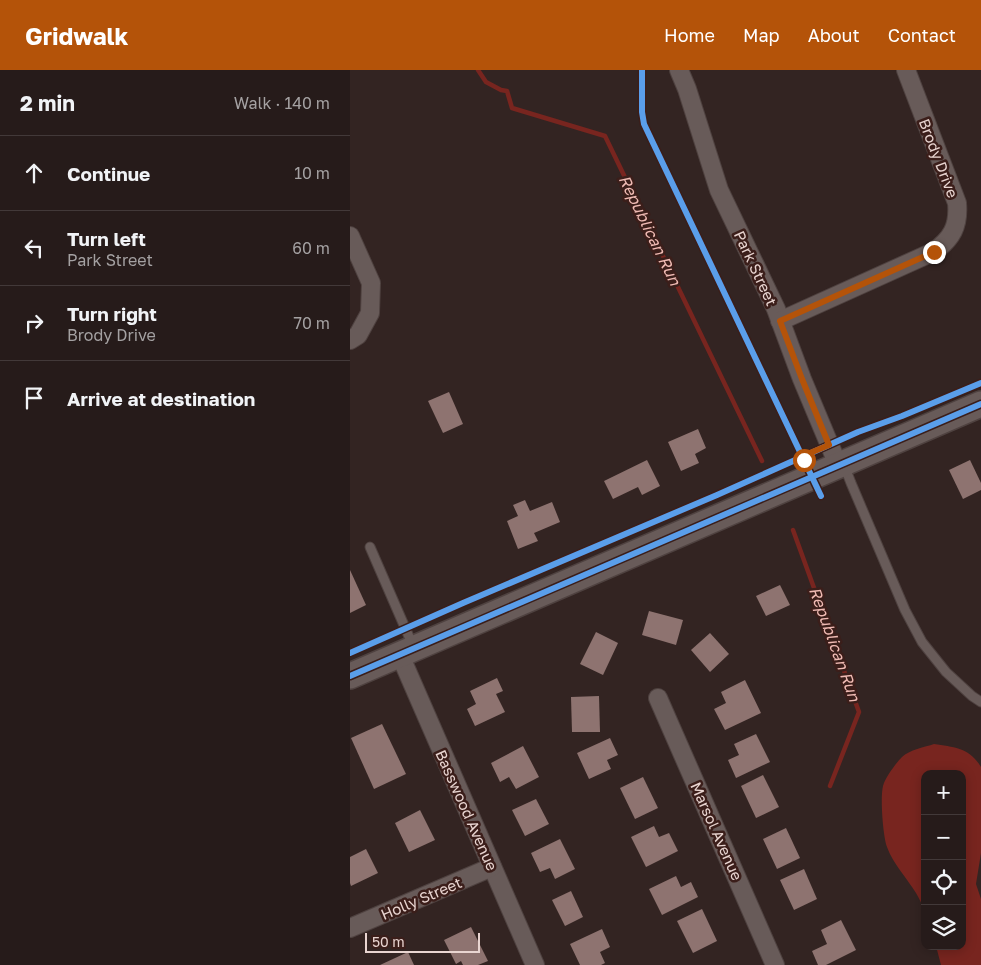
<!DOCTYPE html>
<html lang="en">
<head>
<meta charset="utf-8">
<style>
  :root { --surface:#261b1a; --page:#2e2423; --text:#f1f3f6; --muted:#a4a1a2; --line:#423939; --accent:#b45309 }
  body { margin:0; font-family:"Golos Text",sans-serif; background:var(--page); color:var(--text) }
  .controls { position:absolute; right:15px; bottom:15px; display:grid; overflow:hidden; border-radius:10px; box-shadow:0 2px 12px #0003 }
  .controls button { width:45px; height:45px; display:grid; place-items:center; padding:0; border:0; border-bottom:1px solid var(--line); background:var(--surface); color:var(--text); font:25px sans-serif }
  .scale { position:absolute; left:15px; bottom:12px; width:115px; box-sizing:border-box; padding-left:5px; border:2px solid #e9d5d1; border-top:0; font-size:14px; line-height:18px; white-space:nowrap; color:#e9d5d1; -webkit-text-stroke:4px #3b1e1a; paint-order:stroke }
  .stop { position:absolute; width:15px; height:15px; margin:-11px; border:4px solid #b45309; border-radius:50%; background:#fff }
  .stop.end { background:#b45309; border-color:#fff; box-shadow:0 1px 5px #0008 }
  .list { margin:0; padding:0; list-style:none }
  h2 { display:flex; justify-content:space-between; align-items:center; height:65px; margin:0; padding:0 20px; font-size:21px }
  h2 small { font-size:16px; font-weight:400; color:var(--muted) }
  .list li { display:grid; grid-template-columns:32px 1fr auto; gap:15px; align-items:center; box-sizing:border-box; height:75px; padding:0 20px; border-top:1px solid var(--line) }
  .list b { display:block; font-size:19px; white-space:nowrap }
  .list p { margin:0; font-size:16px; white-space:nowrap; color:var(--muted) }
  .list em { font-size:16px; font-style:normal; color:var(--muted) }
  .icon { flex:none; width:28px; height:28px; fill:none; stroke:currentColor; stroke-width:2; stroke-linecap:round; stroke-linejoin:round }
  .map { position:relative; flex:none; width:631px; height:895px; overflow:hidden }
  header { display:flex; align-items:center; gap:30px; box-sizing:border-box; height:70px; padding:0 25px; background:var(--accent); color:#fff }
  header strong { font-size:24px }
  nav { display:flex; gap:28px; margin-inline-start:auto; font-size:18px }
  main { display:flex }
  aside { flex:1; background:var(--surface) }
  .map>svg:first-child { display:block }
</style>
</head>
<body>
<header>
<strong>Gridwalk</strong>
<nav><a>Home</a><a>Map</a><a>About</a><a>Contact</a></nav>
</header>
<main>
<aside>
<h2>2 min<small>Walk · 140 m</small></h2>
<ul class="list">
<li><svg class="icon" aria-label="ahead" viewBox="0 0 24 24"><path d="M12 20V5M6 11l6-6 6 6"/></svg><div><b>Continue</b></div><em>10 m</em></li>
<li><svg class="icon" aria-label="left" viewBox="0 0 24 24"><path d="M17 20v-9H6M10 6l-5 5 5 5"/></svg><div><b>Turn left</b><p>Park Street</p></div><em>60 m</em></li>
<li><svg class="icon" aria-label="right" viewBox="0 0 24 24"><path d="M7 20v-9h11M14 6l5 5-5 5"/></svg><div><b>Turn right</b><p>Brody Drive</p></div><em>70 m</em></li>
<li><svg class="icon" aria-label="arrive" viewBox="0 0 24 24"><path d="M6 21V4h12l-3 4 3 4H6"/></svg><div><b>Arrive at destination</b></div></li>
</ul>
</aside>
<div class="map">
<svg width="631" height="895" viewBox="0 0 631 895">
  <rect width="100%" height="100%" fill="#332422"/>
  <path fill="#78251f" d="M 584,674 C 604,677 620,678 631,697 L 631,783 L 626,814 L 631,829 L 631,895 L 591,895 L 586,876 L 612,876 L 612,704 L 575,704 L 575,840 C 572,835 569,828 566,823 C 557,808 543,794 537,777 C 533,766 530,728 533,716 C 535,708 546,693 552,687 C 559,680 575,677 584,674 Z"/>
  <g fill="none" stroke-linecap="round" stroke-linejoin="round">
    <g stroke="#78251f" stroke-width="4.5">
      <path d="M 128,0 L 136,12 L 151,20 L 157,21 L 162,38 L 255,66 L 412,391"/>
      <path d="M 443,460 L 509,642 L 480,716"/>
    </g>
  </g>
  <g fill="#8e7370">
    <path d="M 99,322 L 113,354 L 93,363 L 78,331 Z"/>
    <path d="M 348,359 L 356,378 L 345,384 L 349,393 L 331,401 L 318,372 Z"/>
    <path d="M 297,390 L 310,416 L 292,425 L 288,417 L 263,429 L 254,411 Z"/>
    <path d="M 620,390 L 631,413 L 631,420 L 613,429 L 599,400 Z"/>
    <path d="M 175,430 L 180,441 L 202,432 L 210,452 L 184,463 L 188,471 L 168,479 L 157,451 L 168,446 L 163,435 Z"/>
    <path d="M 0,500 L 16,535 L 0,543 Z"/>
    <path d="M 430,515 L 440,535 L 416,546 L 406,526 Z"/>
    <path d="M 299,541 L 333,550 L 326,575 L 292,565 Z"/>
    <path d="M 246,562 L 268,573 L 253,605 L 230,594 Z"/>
    <path d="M 360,563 L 379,584 L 360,602 L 341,580 Z"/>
    <path d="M 147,608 L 153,621 L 146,624 L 155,642 L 125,656 L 117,639 L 126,634 L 120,621 Z"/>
    <path d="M 395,610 L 411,643 L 375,660 L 364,639 L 376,633 L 371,622 Z"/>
    <path d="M 249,626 L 250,662 L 222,662 L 221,627 Z"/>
    <path d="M 32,654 L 56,704 L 24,719 L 1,668 Z"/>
    <path d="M 406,664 L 420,692 L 386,708 L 378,690 L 389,685 L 384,674 Z"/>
    <path d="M 260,668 L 268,685 L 257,690 L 261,699 L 239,709 L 227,683 Z"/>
    <path d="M 173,676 L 189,707 L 166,719 L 159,707 L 150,712 L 141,693 Z"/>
    <path d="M 413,705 L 429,737 L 406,748 L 391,716 Z"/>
    <path d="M 293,707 L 308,738 L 285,749 L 270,718 Z"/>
    <path d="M 186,729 L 199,754 L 175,766 L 162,740 Z"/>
    <path d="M 70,740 L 85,770 L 59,782 L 45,753 Z"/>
    <path d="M 304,756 L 309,767 L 319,763 L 328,781 L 296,797 L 281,767 Z"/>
    <path d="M 436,758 L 450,788 L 427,799 L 413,769 Z"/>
    <path d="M 210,769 L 225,799 L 205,809 L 200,798 L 190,802 L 181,783 Z"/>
    <path d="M 16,779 L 28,803 L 1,816 L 0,813 L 0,787 Z"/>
    <path d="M 454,799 L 467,829 L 444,840 L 430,810 Z"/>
    <path d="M 326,806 L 331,817 L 341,812 L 348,827 L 312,845 L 299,819 Z"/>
    <path d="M 221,821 L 233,847 L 215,856 L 202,830 Z"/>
    <path d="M 352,839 L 367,871 L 343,883 L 327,851 Z"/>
    <path d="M 491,850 L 506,880 L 476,895 L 468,895 L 462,881 L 477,874 L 471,860 Z"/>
    <path d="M 121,857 L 138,891 L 128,895 L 113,895 L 111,891 L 106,894 L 94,870 Z"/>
    <path d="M 252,859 L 260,877 L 250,882 L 255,893 L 251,895 L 230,895 L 220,874 Z"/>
    <path d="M 58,882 L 64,895 L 30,895 Z"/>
  </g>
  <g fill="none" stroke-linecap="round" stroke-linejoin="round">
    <g stroke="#4f4240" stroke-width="11">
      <g id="lane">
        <path d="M 494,395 L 501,413 L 555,540 L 572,572 L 596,602 L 622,626 L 631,632"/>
        <path d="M 20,477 L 63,576"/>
      </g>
    </g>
    <g stroke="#4f4240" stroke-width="20">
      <g id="street">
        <path d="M 329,0 L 337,19 L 369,120 L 426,239 L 452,309 L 488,395"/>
        <path d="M 0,166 L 21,213 L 20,243 L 8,265 L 0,270"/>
        <path d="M 430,251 L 583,182 C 602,169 609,156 607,133 L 556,0"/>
        <path d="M 50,585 L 185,895"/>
        <path d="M 308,628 L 425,895"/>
        <path d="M 0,858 L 142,797"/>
      </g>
    </g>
    <g stroke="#4f4240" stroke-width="28">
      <path id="secondary" d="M 0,606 L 631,334"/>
    </g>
    <use href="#lane" stroke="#685b59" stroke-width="9"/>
    <use href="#street" stroke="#685b59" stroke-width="18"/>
    <use href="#secondary" stroke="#685b59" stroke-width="25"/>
    <g stroke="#3b1e1a" stroke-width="9">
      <g id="cycleway">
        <path d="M 292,0 L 292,42 L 294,54 L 471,426"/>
        <path d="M 0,583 L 113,533 L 367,425 L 508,362 L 552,346 L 631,313"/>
        <path d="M 0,606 L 631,334"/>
      </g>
    </g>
    <use href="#cycleway" stroke="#5a9eea" stroke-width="6"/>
  </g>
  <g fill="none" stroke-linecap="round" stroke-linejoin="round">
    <path stroke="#b45309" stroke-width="6" d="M 454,390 L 453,386 L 479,375 L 452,309 L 430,251 L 584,182"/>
  </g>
  <g text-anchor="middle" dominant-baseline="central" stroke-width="5" stroke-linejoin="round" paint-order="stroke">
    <g font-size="15" fill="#e9d5d1" stroke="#3b1e1a">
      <text transform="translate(589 88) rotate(69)">Brody Drive</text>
      <text transform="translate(406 198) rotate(65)">Park Street</text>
      <text transform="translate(117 740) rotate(66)">Basswood Avenue</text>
      <text transform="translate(367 761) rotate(66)">Marsol Avenue</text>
      <text transform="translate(71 828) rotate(-23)">Holly Street</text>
    </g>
    <g font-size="16" font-style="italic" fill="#efbab3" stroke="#3b1e1a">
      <text transform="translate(300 160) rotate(64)">Republican Run</text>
      <text transform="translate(485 574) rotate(70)">Republican Run</text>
    </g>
  </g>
</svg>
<div class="controls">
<button>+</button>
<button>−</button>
<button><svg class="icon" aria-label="locate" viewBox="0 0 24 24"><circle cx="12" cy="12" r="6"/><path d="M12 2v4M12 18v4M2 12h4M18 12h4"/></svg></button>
<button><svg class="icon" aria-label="layers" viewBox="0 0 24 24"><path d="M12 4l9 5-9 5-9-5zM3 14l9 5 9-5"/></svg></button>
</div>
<div class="scale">50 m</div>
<div class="stop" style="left:454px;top:390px"></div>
<div class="stop end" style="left:584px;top:182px"></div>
</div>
</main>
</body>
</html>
